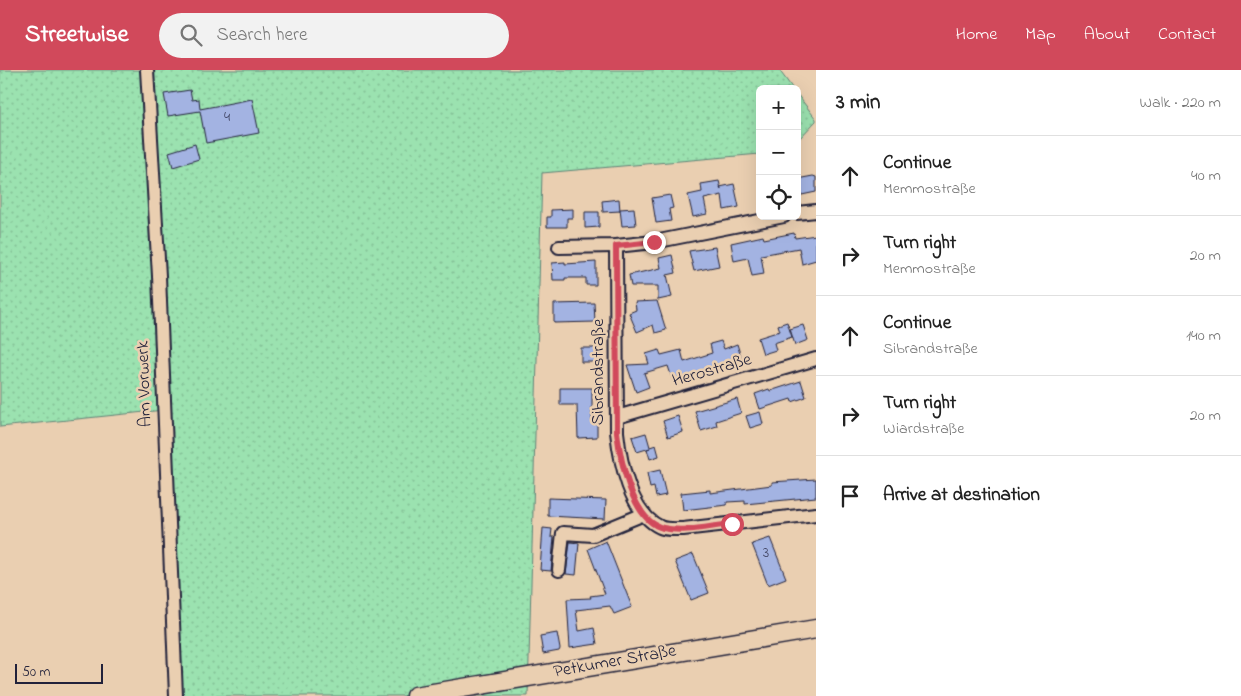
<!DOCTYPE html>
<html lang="en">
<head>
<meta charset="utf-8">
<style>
  :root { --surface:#fff; --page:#f2f2f2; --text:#222; --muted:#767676; --line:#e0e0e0; --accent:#d1495b }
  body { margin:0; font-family:"Indie Flower",sans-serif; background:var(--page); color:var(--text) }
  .controls { position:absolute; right:15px; top:15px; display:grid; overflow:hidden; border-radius:8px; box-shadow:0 5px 20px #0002 }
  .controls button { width:45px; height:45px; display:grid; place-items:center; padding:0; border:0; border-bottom:1px solid var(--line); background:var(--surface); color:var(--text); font:25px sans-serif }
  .scale { position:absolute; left:15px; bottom:12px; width:88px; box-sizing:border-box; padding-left:5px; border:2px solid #22223b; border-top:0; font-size:14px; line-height:18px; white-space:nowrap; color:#22223b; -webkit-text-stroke:4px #eacfb1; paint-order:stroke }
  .stop { position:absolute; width:15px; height:15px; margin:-11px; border:4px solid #d1495b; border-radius:50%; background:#fff }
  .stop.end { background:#d1495b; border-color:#fff; box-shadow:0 1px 5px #0008 }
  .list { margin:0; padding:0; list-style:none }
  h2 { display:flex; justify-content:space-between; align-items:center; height:65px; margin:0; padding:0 20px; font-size:21px }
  h2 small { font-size:16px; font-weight:400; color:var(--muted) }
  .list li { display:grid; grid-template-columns:32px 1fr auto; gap:15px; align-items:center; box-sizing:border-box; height:80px; padding:0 20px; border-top:1px solid var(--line) }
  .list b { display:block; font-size:19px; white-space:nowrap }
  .list p { margin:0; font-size:16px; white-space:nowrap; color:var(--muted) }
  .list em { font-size:16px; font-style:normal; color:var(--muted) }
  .icon { flex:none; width:28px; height:28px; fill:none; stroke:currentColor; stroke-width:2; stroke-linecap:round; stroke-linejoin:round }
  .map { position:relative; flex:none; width:816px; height:626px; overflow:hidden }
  header { display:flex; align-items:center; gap:30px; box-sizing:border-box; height:70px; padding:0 25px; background:var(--accent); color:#fff }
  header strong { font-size:24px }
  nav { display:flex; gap:28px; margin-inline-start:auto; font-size:18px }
  .search { width:350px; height:45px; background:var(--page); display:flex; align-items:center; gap:12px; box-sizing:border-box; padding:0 18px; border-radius:28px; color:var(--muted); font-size:19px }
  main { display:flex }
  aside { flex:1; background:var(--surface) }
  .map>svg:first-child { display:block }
</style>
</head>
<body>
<header>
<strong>Streetwise</strong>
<div class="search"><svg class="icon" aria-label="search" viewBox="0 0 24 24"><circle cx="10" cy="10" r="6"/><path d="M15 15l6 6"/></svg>Search here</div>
<nav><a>Home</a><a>Map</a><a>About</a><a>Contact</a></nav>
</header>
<main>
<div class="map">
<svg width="816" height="626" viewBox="0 0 816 626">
  <defs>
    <pattern id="grass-dots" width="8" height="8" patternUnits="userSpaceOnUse" patternTransform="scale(1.25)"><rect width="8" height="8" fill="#9be2b0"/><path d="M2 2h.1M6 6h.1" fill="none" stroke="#85c298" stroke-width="1.8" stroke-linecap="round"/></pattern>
  </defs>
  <rect width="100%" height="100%" fill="#eacfb1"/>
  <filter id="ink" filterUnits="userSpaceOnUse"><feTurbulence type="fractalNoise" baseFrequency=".02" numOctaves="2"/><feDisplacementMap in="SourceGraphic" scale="10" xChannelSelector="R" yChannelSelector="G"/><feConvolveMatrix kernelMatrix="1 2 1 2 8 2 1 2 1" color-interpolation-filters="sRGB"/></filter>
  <g filter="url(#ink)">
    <g fill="url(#grass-dots)" stroke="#5e8276">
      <path d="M 0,0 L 779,0 L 793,19 L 760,19 L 760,84 L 542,103 L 528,626 L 176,626 L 164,340 L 0,357 Z"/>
      <path d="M 797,24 L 816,49 L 816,51 L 797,71 Z"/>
    </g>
    <g fill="#a3b3e2" stroke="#22223b">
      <path d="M 190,20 L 192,30 L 199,29 L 200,39 L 252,29 L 259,63 L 206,73 L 200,41 L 168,46 L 164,24 Z"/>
      <path d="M 195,74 L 199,89 L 173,97 L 169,82 Z"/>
      <path d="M 813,106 L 816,107 L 816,122 L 797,126 L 797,109 Z"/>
      <path d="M 719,111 L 721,119 L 720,117 L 734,114 L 739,137 L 724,140 L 722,125 L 704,129 L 707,144 L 693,147 L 688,125 L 702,122 L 701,114 Z"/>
      <path d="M 670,125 L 673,138 L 669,139 L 671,151 L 656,153 L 652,128 Z"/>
      <path d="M 619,129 L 620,141 L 603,142 L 602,131 Z"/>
      <path d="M 634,138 L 636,155 L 622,156 L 620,139 Z"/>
      <path d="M 573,139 L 573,148 L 567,148 L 567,157 L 547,157 L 547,147 L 551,147 L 551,140 Z"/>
      <path d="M 585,142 L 599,142 L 599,157 L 585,158 Z"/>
      <path d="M 794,163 L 795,168 L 816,165 L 816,190 L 802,194 L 799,178 L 761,185 L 764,204 L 752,206 L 748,188 L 734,191 L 731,173 L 763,166 L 764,169 Z"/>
      <path d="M 715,177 L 719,196 L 694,201 L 689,181 Z"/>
      <path d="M 672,185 L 676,203 L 667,205 L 672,227 L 658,230 L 658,216 L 631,216 L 629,205 L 661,198 L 659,188 Z"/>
      <path d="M 565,192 L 565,194 L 596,192 L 596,215 L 586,215 L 586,208 L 565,208 L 565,210 L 553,210 L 552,193 Z"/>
      <path d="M 657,231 L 666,260 L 655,263 L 653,255 L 637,262 L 629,243 L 636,240 L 635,232 Z"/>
      <path d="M 594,233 L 595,252 L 554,253 L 554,234 Z"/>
      <path d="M 787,252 L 792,267 L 774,273 L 776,280 L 763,284 L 758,268 L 780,261 L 778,255 Z"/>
      <path d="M 803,255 L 808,270 L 795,275 L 790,259 Z"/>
      <path d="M 721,271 L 724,279 L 737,274 L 742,290 L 673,311 L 668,296 L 644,303 L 649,317 L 636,322 L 627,295 L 649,294 L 646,284 L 659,280 L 661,285 L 681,280 L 684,292 L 712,283 L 710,274 Z"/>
      <path d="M 581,278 L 596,278 L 597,292 L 581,292 Z"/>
      <path d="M 801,311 L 806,327 L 792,332 L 791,329 L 760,339 L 755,324 L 769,319 L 770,321 Z"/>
      <path d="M 560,318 L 592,318 L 592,351 L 597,351 L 597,367 L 578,368 L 577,335 L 560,335 Z"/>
      <path d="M 737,329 L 741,343 L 716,351 L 717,356 L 701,361 L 695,341 Z"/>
      <path d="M 760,342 L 763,354 L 750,358 L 746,346 Z"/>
      <path d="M 678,346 L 683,362 L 668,367 L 663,351 Z"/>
      <path d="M 646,363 L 650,377 L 656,375 L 659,386 L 650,389 L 647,379 L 650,378 L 637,382 L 632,367 Z"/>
      <path d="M 660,400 L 666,425 L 656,427 L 654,417 L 650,418 L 647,403 Z"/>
      <path d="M 816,409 L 816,427 L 745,434 L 745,431 L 727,432 L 727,435 L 683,440 L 681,423 L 710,420 L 710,423 L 772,415 L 772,412 Z"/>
      <path d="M 548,428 L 606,430 L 605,449 L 548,446 Z"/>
      <path d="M 543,458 L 552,459 L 551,467 L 554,467 L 551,501 L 540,500 Z"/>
      <path d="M 770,468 L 786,508 L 768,515 L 752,474 Z"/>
      <path d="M 606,471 L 632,537 L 614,544 L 610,536 L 576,540 L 579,561 L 594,558 L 597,574 L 570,578 L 567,529 L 591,528 L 590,526 L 605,524 L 588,479 Z"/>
      <path d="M 570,472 L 579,473 L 576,505 L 566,504 Z"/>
      <path d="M 693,484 L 709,523 L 691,530 L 675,491 Z"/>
      <path d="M 557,563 L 560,579 L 559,581 L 543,584 L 540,566 Z"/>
    </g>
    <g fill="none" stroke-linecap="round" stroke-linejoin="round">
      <g stroke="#22223b" stroke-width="16">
        <g id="minor">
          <path d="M 147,0 L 159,206 L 176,626"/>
          <path d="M 797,143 L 816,141"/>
          <path d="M 616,176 L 617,362 C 620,391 630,443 660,457 C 666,460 676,459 683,459 L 816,444"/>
          <path d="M 559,177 L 616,176 L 654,172 L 784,146"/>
          <path d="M 617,347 L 816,289"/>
          <path d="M 559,500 L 563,463 L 593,465 L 644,444"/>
        </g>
      </g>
      <g stroke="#22223b" stroke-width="21">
        <path id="secondary" d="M 415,626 L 816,559"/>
      </g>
      <use href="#minor" stroke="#eacfb1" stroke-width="12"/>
      <use href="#secondary" stroke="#eacfb1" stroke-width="18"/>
    </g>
  </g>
  <g fill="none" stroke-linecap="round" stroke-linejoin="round" filter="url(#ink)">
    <path stroke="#d1495b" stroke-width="6" d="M 654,172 L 616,176 L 617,362 C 620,388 632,451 663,458 C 684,463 710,456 732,454"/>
  </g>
  <g text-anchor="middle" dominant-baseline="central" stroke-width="5" stroke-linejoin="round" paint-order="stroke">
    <g font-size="15" fill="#424665">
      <text x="227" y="47">4</text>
      <text x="766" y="483">3</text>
    </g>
    <g font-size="18" fill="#22223b" stroke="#eacfb1">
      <text transform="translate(712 301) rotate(-16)">Herostraße</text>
      <text transform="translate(599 302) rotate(-90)">Sibrandstraße</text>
      <text transform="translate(145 314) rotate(-92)">Am Vorwerk</text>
      <text transform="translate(615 592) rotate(-10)">Petkumer Straße</text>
    </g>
  </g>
</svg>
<div class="controls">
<button>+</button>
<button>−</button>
<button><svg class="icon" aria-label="locate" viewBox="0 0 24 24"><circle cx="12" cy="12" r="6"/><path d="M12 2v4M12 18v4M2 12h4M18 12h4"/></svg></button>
</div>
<div class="scale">50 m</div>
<div class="stop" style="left:732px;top:454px"></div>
<div class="stop end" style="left:654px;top:172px"></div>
</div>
<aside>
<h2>3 min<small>Walk · 220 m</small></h2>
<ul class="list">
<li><svg class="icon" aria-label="ahead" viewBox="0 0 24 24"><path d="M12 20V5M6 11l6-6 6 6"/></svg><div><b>Continue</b><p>Memmostraße</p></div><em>40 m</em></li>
<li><svg class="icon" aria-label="right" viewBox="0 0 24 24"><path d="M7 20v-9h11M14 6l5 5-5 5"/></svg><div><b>Turn right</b><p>Memmostraße</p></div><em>20 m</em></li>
<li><svg class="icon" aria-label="ahead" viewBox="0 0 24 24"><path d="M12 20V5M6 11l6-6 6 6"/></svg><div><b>Continue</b><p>Sibrandstraße</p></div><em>140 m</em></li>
<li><svg class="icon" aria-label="right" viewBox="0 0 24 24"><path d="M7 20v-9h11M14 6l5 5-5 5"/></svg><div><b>Turn right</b><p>Wiardstraße</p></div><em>20 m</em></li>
<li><svg class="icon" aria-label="arrive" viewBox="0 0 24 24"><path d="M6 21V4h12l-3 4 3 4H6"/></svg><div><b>Arrive at destination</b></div></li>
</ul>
</aside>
</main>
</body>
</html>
